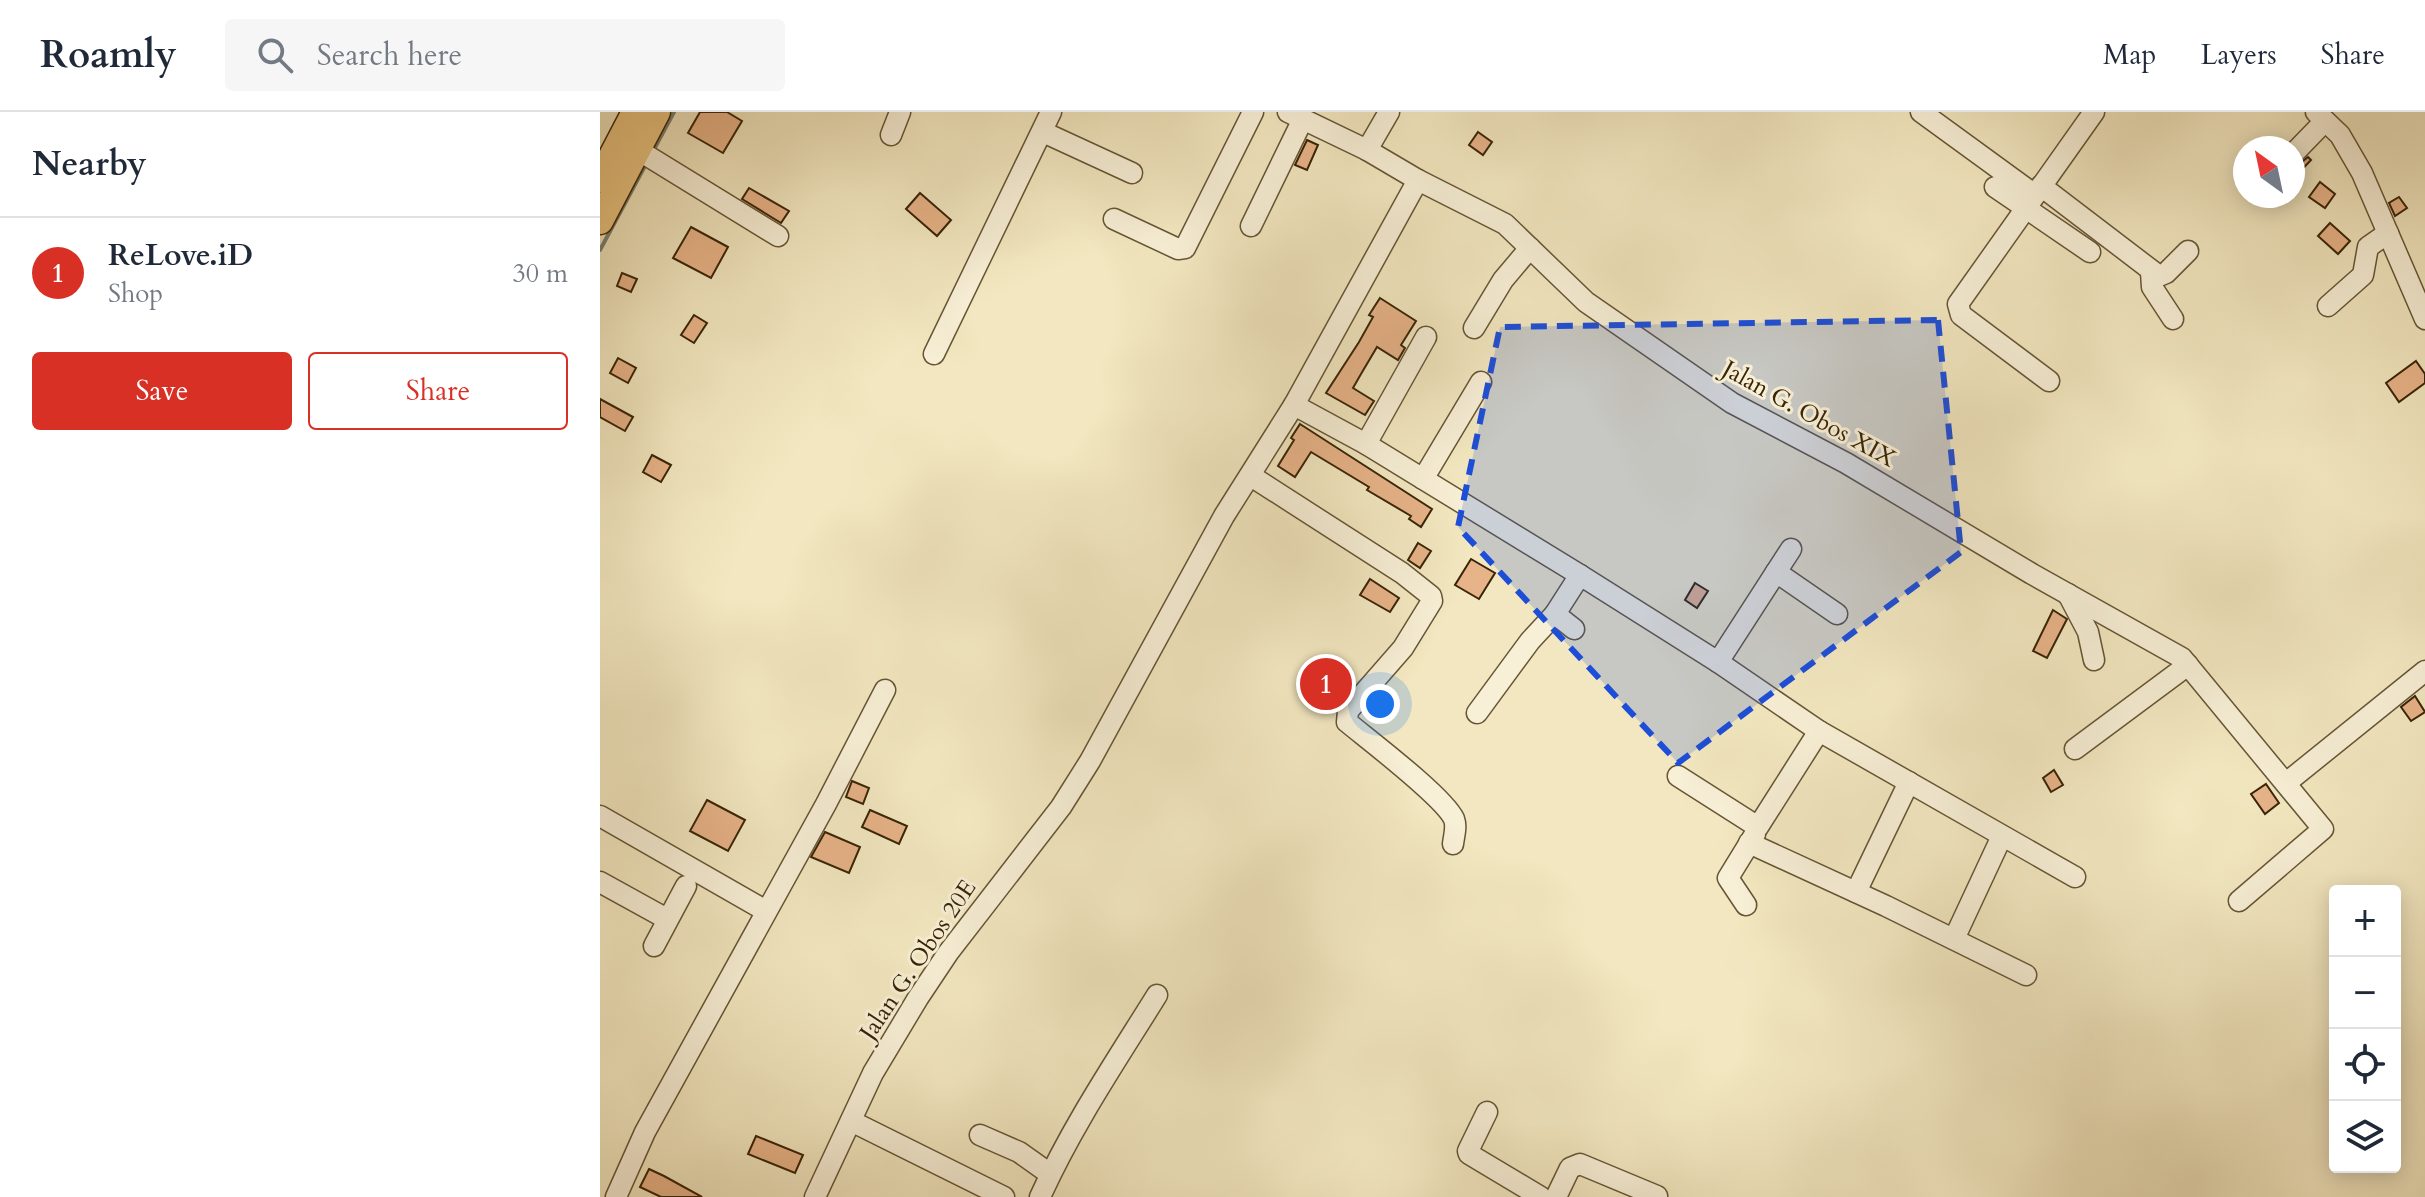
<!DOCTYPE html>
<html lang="en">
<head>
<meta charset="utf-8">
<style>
  :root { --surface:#fff; --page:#f6f6f7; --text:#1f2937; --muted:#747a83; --line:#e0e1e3; --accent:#d93025 }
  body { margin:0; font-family:Cardo,serif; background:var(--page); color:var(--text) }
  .controls { position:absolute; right:24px; bottom:24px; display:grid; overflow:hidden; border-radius:8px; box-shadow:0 4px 20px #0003 }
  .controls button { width:72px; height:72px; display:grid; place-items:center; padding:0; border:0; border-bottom:2px solid var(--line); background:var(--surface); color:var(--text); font:40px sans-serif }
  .compass { position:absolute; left:1633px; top:24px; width:72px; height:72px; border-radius:50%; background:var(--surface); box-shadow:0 4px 20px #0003; rotate:327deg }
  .you { position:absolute; left:780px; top:592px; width:28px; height:28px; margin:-20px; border:6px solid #fff; border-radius:50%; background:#1a73e8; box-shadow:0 0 0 12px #1a73e833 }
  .badge { display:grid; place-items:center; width:52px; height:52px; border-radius:50%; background:var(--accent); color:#fff; font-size:26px; font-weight:700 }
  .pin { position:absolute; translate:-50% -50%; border:4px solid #fff; box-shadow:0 2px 8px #0006 }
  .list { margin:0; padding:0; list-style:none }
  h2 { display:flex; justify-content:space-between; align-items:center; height:104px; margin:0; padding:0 32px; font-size:34px }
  h2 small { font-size:26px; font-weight:400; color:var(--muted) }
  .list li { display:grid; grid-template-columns:52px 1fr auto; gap:24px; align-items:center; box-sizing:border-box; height:112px; padding:0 32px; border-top:2px solid var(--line) }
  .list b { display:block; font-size:30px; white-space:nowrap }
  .list p { margin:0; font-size:26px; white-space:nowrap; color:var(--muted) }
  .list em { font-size:26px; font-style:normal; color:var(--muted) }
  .actions { display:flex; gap:16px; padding:24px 32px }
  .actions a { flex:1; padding:18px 0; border:2px solid var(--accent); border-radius:8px; text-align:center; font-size:28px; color:var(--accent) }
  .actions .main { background:var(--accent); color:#fff }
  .icon { flex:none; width:44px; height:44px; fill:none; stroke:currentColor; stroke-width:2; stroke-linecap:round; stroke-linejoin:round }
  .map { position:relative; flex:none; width:1825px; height:1085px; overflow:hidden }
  header { display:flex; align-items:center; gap:48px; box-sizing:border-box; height:112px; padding:0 40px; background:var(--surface); border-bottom:2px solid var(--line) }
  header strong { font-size:38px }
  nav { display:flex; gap:44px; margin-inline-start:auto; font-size:28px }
  .search { width:560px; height:72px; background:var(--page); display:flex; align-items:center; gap:20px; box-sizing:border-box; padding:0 28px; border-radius:8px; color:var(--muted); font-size:30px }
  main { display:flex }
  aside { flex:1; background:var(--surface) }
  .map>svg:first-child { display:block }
</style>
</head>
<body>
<header>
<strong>Roamly</strong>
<div class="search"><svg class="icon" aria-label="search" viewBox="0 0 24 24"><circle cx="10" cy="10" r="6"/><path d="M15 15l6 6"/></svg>Search here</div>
<nav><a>Map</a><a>Layers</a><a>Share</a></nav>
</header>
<main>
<aside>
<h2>Nearby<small></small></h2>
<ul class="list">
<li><span class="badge">1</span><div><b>ReLove.iD</b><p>Shop</p></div><em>30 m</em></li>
</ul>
<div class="actions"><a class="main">Save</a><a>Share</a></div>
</aside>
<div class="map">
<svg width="1825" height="1085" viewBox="0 0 1825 1085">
  <rect width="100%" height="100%" fill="#f2e7c0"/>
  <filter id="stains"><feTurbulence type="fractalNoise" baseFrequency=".0025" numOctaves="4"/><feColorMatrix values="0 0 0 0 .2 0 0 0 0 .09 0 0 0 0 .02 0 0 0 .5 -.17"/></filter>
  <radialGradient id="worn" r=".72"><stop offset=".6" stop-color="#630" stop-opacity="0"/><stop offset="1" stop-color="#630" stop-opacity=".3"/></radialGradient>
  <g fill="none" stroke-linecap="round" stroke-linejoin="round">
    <g stroke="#758072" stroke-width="4">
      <path d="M 52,41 L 74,0"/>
      <path d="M 0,138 L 46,52"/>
    </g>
  </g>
  <g fill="#e7b388" stroke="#382406" stroke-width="2">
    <path d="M 100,0 L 127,0 L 142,9 L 123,41 L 88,21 Z"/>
    <path d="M 878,20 L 892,30 L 883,43 L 869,33 Z"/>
    <path d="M 707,28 L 718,33 L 707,58 L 695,53 Z"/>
    <path d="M 1708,45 L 1711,48 L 1693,67 L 1693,54 L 1698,53 Z"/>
    <path d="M 1720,70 L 1735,82 L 1725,96 L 1709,85 Z"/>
    <path d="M 149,76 L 189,99 L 181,111 L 142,87 Z"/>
    <path d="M 320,81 L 351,108 L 337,124 L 306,97 Z"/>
    <path d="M 1799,85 L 1807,96 L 1795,104 L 1789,91 Z"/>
    <path d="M 1730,111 L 1750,129 L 1738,142 L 1718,124 Z"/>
    <path d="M 91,115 L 128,135 L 111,166 L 73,146 Z"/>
    <path d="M 22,161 L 37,167 L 31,180 L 17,174 Z"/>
    <path d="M 780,186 L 816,209 L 801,233 L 805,236 L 798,248 L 777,235 L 761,262 L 753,276 L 774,289 L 765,303 L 726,281 L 759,230 L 773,205 L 769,203 Z"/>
    <path d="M 94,203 L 107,211 L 94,231 L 81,223 Z"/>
    <path d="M 18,246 L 36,256 L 28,271 L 10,261 Z"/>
    <path d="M 1816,249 L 1825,262 L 1825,271 L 1799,290 L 1786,271 Z"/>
    <path d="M 0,287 L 33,305 L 25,319 L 0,305 Z"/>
    <path d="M 700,312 L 832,397 L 821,415 L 809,407 L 811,404 L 767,378 L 769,375 L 711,340 L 695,365 L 678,354 L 694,328 L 691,326 Z"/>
    <path d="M 52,343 L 71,353 L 61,370 L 43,360 Z"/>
    <path d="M 818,431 L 831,439 L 820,456 L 808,448 Z"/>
    <path d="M 871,447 L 895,461 L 879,487 L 855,473 Z"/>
    <path d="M 770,467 L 799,486 L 790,500 L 760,483 Z"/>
    <path d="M 1095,471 L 1108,479 L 1097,496 L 1085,488 Z"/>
    <path d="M 1453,498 L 1467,507 L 1447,546 L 1433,539 Z"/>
    <path d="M 1815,584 L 1825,600 L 1811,609 L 1801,595 Z"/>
    <path d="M 1454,658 L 1463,673 L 1451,680 L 1443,666 Z"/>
    <path d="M 252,669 L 269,676 L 263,692 L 246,685 Z"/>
    <path d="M 1666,672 L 1679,691 L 1665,702 L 1651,682 Z"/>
    <path d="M 107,688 L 145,708 L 128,739 L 90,719 Z"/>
    <path d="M 270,698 L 307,714 L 299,732 L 262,715 Z"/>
    <path d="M 225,720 L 260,735 L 249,761 L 211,745 Z"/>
    <path d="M 156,1024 L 203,1043 L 195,1061 L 148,1042 Z"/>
    <path d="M 49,1057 L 64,1064 L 102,1085 L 61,1085 L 40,1075 Z"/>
  </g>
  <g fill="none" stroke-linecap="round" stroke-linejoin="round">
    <g stroke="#665534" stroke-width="23">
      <g id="minor">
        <path d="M 688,0 L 767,38 L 818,68 L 905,112 L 986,190 L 1132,291 L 1246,351 L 1432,462 L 1582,546 L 1723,717 L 1639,789"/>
        <path d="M 1321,0 L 1435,83"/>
        <path d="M 1716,0 L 1740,23 L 1762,61 L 1825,207"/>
        <path d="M 443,20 L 532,61"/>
        <path d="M 291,23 L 300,0"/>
        <path d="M 38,38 L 178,124"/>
        <path d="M 767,38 L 789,0"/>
        <path d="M 1694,41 L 1725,9"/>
        <path d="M 1441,74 L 1559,164 L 1566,161 L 1588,139"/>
        <path d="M 1395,75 L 1490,140"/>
        <path d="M 514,107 L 578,137 L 585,136 L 653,0"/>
        <path d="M 651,114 L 703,7"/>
        <path d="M 1551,160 L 1552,175 L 1573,207"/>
        <path d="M 1728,194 L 1763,163 L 1768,135 L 1788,121"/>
        <path d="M 874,216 L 903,168 L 930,136"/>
        <path d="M 334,242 L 451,0"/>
        <path d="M 1449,269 L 1361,203 L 1358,192 L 1494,0"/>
        <path d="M 694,293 L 766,332 L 980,463 L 1118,550 L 1219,619 L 1475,765"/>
        <path d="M 766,332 L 826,225"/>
        <path d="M 651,364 L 802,461 L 831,484 L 832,489 L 803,536 L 748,599 L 747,610 C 770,629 844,685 854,707 C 857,715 854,723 853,732"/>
        <path d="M 823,367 L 881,270"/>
        <path d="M 1176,460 L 1237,502"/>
        <path d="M 1468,482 L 1488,520 L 1494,548"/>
        <path d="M 955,502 L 974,517"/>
        <path d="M 1118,550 L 1191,437"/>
        <path d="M 877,601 L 930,529 L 955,502 L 980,463"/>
        <path d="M 1475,637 L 1588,553"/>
        <path d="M 1078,664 L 1158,715 L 1219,619"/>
        <path d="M 1686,671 L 1825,559"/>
        <path d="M 0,704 L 166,799"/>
        <path d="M 1149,731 L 1286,794 L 1426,863"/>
        <path d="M 0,770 L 67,807"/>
        <path d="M 1256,780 L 1309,670"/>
        <path d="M 1146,793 L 1128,766 L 1155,722"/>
        <path d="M 1354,827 L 1402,724"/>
        <path d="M 54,834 L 86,774"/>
        <path d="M 887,1000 L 868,1039 L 869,1042 L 941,1085"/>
        <path d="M 251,1009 L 404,1085"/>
        <path d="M 380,1023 L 419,1040 L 450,1062"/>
        <path d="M 16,1085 L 45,1020 L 226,692 L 285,578"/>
        <path d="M 215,1085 L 273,961 L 318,886 L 348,841 L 461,695 L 490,649 L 624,404 L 694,293 L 818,68"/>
        <path d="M 440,1085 C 472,1014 516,949 557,883"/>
        <path d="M 956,1085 L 970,1056 L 980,1052 L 1057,1084"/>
      </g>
    </g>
    <g stroke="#382406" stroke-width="29">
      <g id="major">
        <path d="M 0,67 L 35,0"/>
        <path d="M 0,109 L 57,0"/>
      </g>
    </g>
    <use href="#minor" stroke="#f7efd6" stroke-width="20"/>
    <use href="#major" stroke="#e9c480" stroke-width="26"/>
  </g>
  <path fill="#1d4ed8" fill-opacity="0.2" stroke="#1d4ed8" stroke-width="6" stroke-dasharray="16 10" stroke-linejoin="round" d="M 1338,208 L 1361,440 L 1078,651 L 858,415 L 900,215 Z"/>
  <g text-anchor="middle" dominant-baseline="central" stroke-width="6" stroke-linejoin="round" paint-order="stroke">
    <g font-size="24" fill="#382406" stroke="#f7efd6">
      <text transform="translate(1209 302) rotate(29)">Jalan G. Obos XIX</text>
      <text transform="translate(318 848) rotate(-56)">Jalan G. Obos 20E</text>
    </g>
  </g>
  <rect width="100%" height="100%" filter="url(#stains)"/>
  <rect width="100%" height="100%" fill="url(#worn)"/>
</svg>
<div class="controls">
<button>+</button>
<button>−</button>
<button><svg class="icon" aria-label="locate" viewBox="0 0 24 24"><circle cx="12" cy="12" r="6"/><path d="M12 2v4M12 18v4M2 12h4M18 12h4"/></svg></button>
<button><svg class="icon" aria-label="layers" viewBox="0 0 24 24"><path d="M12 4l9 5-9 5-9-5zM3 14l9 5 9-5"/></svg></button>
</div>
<svg class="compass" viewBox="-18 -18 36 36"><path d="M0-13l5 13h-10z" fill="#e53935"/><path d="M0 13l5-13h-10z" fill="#747a83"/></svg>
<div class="you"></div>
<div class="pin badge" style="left:726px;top:572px">1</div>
</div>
</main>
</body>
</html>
